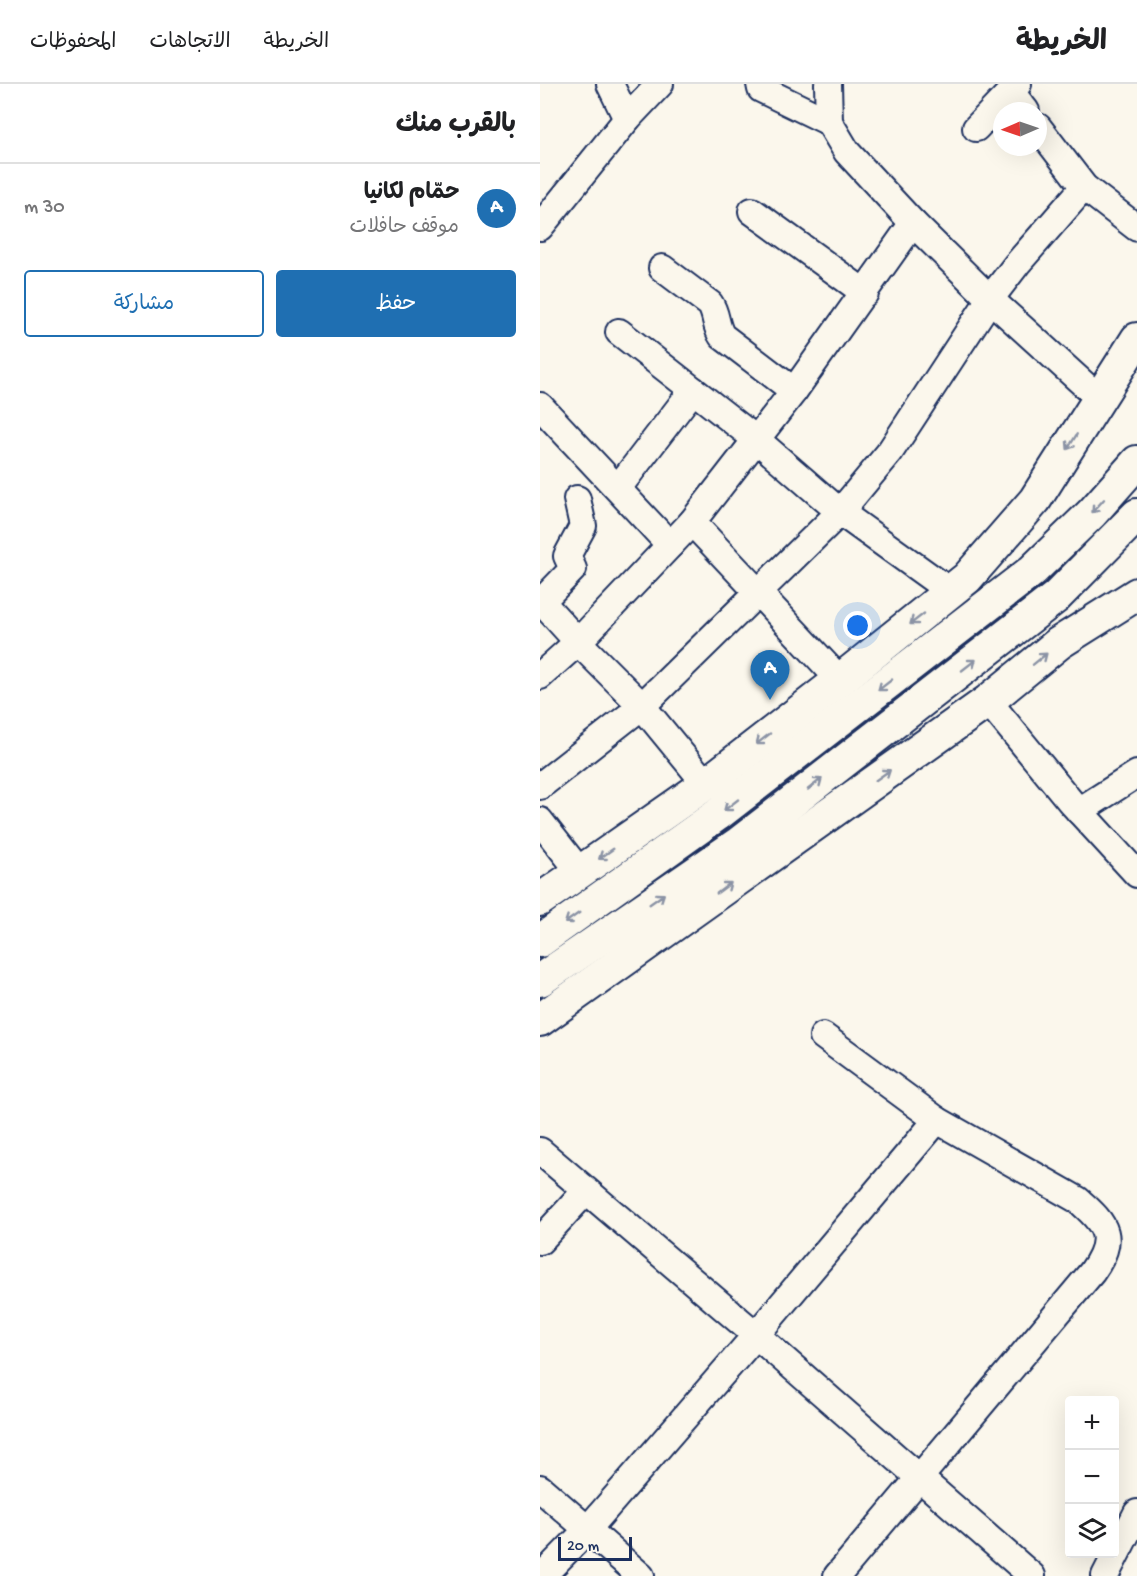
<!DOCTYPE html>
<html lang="ar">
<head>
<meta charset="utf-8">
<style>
  :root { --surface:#fff; --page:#f6f6f6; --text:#202124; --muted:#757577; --line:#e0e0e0; --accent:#1f6fb2 }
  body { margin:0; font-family:"Gochi Hand","Playpen Sans Arabic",sans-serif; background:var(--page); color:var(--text); direction:rtl }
  .controls { position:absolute; right:18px; bottom:18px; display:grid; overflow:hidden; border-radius:6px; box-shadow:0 6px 24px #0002 }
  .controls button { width:54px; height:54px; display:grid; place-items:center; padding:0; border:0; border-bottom:2px solid var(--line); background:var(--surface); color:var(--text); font:30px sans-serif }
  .compass { position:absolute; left:453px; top:18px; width:54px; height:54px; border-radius:50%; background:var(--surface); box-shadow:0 6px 24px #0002; rotate:268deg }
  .scale { position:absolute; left:18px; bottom:15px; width:74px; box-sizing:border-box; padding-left:6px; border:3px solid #1b2f5e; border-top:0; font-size:16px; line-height:21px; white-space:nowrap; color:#1b2f5e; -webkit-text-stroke:4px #fbf7ec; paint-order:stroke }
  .you { position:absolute; left:318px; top:542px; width:21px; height:21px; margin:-15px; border:4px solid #fff; border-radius:50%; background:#1a73e8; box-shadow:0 0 0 9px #1a73e833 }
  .badge { display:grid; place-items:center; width:39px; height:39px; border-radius:50%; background:var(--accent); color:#fff; font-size:20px; font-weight:700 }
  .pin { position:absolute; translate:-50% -50px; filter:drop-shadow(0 2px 3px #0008) }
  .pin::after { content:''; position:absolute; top:32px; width:21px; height:18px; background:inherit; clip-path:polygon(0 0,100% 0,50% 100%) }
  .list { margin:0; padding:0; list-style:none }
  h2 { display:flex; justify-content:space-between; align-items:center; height:78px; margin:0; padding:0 24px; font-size:26px }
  h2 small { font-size:20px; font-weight:400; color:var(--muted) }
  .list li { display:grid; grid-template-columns:39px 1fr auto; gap:18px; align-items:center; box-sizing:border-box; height:90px; padding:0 24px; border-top:2px solid var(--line) }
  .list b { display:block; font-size:22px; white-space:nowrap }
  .list p { margin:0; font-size:20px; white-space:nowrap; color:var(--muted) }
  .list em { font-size:20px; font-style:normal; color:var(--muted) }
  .actions { display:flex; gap:12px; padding:18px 24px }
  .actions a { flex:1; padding:14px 0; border:2px solid var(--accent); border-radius:6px; text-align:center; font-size:21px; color:var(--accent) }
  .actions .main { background:var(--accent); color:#fff }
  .icon { flex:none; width:33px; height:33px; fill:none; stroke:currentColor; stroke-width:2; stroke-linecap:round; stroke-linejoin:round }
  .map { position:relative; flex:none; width:597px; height:1492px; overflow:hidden; direction:ltr }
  header { display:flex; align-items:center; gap:36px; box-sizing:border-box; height:84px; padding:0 30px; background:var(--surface); border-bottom:2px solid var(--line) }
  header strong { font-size:28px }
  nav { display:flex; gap:33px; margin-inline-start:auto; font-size:21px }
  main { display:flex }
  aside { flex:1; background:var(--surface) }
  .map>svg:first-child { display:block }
</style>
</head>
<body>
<header>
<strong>الخريطة</strong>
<nav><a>الخريطة</a><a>الاتجاهات</a><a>المحفوظات</a></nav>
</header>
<main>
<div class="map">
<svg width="597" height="1492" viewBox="0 0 597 1492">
  <rect width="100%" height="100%" fill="#fbf7ec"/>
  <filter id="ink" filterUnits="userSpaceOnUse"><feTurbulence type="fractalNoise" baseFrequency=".0167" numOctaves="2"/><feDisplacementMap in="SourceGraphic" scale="12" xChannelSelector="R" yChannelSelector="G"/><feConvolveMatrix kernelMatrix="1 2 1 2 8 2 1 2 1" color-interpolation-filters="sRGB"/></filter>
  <g filter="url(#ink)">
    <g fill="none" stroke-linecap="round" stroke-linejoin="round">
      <g stroke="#1b2f5e" stroke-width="30">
        <g id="minor">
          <path d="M 70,0 L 87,35"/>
          <path d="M 220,0 L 221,5 L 289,38"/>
          <path d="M 288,0 L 289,38 L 307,68 L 373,139 L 450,215 L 559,314"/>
          <path d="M 471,8 L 486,27"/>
          <path d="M 498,43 L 544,103 L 597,144"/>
          <path d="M 436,44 L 478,0"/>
          <path d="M 212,127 L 325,209"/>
          <path d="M 0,143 L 87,35 L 120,0"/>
          <path d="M 122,184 L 170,220 C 177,230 175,242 182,252 L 254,307"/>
          <path d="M 79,248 L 217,356 L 300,428 L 411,508"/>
          <path d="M 0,322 L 130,461"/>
          <path d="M 78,404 L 153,306"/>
          <path d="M 152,438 L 300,596"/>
          <path d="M 0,516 L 38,558 L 102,622 L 166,700"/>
          <path d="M 1,518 L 33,485 L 27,472 L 43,442 L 37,415"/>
          <path d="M 0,592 L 38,558 L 152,438 L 254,307 L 373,139"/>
          <path d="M 448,617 L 530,717 L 597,790"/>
          <path d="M 0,702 L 102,622 L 300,428 L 349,369 L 450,215 L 477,180 L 544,103"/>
          <path d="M 539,727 L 597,690"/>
          <path d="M 0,737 L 40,788"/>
          <path d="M 0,1067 L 216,1251 L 492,1492"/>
          <path d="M 0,1157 L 45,1108"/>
          <path d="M 0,1404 L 101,1492"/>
          <path d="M 2,1492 L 47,1446 L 216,1251 L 397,1036 L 283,952"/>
          <path d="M 297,1492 L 552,1188 C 576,1154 567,1141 538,1116 L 397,1036"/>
          <path d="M 565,1492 L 597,1429"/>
        </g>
      </g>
      <g stroke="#1b2f5e" stroke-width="36">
        <g id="major">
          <path d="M 0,816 L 166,700 L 300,596 L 427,494 L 495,416 L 597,255"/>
          <path d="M 0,857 L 177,731 L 492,487 L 552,429 L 597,378"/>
          <path d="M 0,896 L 199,759 L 516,513 L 597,431"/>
          <path d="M 0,936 L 448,617 L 519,559 L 597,510"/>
        </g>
      </g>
      <use href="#minor" stroke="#fbf7ec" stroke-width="26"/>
      <use href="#major" stroke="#fbf7ec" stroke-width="32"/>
    </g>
    <defs><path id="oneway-shaft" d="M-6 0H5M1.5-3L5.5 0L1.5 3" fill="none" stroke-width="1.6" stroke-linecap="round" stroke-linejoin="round" transform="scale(1.5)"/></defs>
    <g stroke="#8b93a5">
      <use href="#oneway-shaft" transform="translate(532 358) rotate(122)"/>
      <use href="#oneway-shaft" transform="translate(558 422) rotate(132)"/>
      <use href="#oneway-shaft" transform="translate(377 535) rotate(142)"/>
      <use href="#oneway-shaft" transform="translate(500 575) rotate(-39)"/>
      <use href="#oneway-shaft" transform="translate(429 581) rotate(-38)"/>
      <use href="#oneway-shaft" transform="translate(345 601) rotate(142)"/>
      <use href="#oneway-shaft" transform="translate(223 655) rotate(142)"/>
      <use href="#oneway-shaft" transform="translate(343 691) rotate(-35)"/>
      <use href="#oneway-shaft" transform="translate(275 700) rotate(-38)"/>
      <use href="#oneway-shaft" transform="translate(191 721) rotate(142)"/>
      <use href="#oneway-shaft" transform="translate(66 770) rotate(145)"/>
      <use href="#oneway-shaft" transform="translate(184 804) rotate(-37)"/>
      <use href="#oneway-shaft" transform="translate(117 815) rotate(-35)"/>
      <use href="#oneway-shaft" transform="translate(32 834) rotate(145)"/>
    </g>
  </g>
</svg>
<div class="controls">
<button>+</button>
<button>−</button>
<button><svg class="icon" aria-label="layers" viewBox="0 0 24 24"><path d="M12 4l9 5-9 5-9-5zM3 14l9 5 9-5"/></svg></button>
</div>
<svg class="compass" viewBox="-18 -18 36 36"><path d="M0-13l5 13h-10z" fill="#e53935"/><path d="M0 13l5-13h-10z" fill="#757577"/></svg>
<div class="scale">20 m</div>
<div class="you"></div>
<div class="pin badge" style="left:230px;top:616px">A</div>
</div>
<aside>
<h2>بالقرب منك<small></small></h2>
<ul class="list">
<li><span class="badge">A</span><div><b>حمّام لكانيا</b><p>موقف حافلات</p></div><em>30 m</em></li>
</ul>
<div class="actions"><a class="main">حفظ</a><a>مشاركة</a></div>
</aside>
</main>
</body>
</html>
